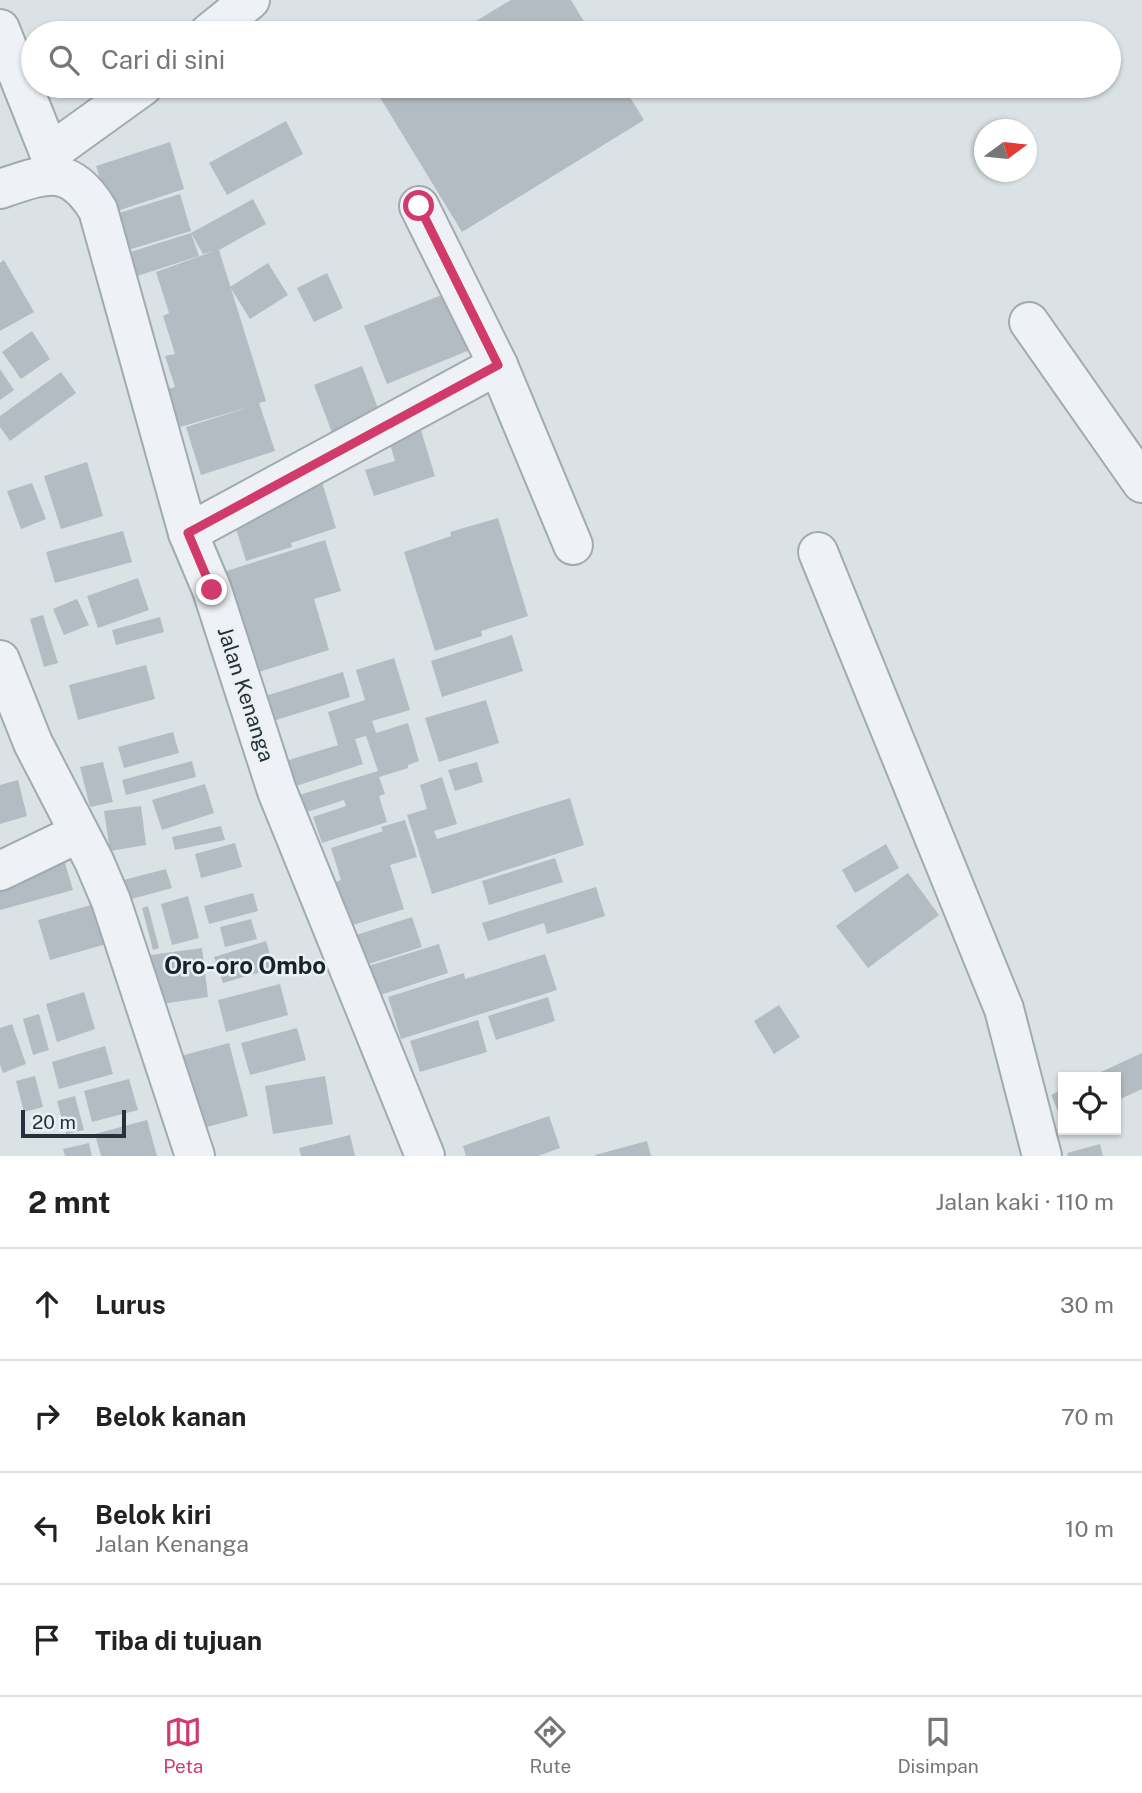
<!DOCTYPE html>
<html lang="id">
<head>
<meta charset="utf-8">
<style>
  :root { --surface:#fff; --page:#f2f2f2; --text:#222; --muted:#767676; --line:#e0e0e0; --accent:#d13b6c }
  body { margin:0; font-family:"Public Sans",sans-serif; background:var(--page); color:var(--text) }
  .controls { position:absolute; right:21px; bottom:21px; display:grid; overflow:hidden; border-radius:0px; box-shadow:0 2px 5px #0004 }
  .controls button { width:63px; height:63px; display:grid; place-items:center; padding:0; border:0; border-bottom:2px solid var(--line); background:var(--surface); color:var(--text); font:35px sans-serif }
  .compass { position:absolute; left:974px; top:119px; width:63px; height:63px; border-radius:50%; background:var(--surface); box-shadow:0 2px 5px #0004; rotate:75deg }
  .scale { position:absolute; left:21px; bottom:18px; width:105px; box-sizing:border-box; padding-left:7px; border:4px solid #25323c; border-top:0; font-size:19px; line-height:24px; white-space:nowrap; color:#25323c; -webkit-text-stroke:5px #eaf0f4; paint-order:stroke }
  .stop { position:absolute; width:21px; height:21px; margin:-16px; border:5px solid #d13b6c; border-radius:50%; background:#fff }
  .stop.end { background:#d13b6c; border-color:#fff; box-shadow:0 2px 7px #0008 }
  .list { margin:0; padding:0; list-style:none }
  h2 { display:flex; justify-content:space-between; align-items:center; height:91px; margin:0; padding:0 28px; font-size:30px }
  h2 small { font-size:23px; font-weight:400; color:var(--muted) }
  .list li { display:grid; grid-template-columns:46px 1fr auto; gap:21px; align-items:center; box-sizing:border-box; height:112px; padding:0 28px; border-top:2px solid var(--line) }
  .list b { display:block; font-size:26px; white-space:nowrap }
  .list p { margin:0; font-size:23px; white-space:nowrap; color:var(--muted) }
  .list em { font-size:23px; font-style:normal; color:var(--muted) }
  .icon { flex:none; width:38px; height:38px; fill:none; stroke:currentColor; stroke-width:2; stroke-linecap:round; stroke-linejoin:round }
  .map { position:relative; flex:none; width:1142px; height:1156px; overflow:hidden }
  .search { position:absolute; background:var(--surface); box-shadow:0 2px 5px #0004; left:21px; right:21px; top:21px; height:77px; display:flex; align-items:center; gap:18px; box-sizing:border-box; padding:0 24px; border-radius:38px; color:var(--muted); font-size:26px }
  .sheet { height:539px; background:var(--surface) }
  nav { display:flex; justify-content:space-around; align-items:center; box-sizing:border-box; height:98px; border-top:2px solid var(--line); background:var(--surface); font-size:19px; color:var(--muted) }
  nav a { display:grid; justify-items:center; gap:4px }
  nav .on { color:var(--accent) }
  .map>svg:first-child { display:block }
</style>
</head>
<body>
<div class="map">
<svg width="1142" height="1156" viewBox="0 0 1142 1156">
  <rect width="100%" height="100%" fill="#dbe2e6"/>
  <g fill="#b3bcc3">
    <path d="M 511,0 L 571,0 L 591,33 L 456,33 Z"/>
    <path d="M 373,86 L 623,86 L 644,120 L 462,232 Z"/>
    <path d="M 286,121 L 303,154 L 227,195 L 209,163 Z"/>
    <path d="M 170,142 L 184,189 L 111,213 L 96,166 Z"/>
    <path d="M 180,194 L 191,231 L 128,250 L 116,214 Z"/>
    <path d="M 253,199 L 266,224 L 219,250 L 266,401 L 259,403 L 275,451 L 201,475 L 186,427 L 253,406 L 173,429 L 161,391 L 175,387 L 165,356 L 175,354 L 163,316 L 169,313 L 156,272 L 214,251 L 203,254 L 191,233 L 199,256 L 131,278 L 124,254 L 191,233 Z"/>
    <path d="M 4,260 L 34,312 L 0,331 L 0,263 Z"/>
    <path d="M 268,263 L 288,295 L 250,319 L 230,287 Z"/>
    <path d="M 327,273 L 343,308 L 314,322 L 297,288 Z"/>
    <path d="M 449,292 L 472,349 L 387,384 L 364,326 Z"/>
    <path d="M 32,331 L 50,359 L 21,379 L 2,352 Z"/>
    <path d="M 362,366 L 384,424 L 336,443 L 314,385 Z"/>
    <path d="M 0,369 L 14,390 L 0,400 Z"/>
    <path d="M 61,372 L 76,393 L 10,441 L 0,427 L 0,416 Z"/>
    <path d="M 420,427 L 435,476 L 374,496 L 365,470 L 395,461 L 388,437 Z"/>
    <path d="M 87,462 L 103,516 L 61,529 L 44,476 Z"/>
    <path d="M 321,479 L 336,528 L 291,543 L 292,547 L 246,561 L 232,516 Z"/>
    <path d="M 32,483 L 46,519 L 21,529 L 7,491 Z"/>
    <path d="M 498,518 L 528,616 L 481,631 L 482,636 L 435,651 L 404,552 L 451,536 L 450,532 Z"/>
    <path d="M 123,531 L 132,562 L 55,583 L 46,552 Z"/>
    <path d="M 325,540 L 341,591 L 314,599 L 329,650 L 249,675 L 223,572 Z"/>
    <path d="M 138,578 L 149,610 L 98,628 L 87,596 Z"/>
    <path d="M 77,599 L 89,625 L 64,635 L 53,609 Z"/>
    <path d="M 43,615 L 58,663 L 44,667 L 30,619 Z"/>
    <path d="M 160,617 L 164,632 L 116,645 L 112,630 Z"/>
    <path d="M 512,635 L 523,671 L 442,697 L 431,661 Z"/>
    <path d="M 394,658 L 410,710 L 372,721 L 376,733 L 408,723 L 419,761 L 408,765 L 408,768 L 379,777 L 385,794 L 379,796 L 387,822 L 322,843 L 313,817 L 346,806 L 344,800 L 301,814 L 296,796 L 378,771 L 366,736 L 355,739 L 363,764 L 290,788 L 282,762 L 338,745 L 328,712 L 365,700 L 356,670 Z"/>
    <path d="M 146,665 L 155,699 L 78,720 L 69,685 Z"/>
    <path d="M 343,672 L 350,697 L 270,722 L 262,697 Z"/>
    <path d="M 486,700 L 499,743 L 439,762 L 425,718 Z"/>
    <path d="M 173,732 L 179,753 L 124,768 L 118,747 Z"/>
    <path d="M 192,761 L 196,777 L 126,795 L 122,780 Z"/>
    <path d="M 103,762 L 113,802 L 90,807 L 80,767 Z"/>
    <path d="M 477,762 L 483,782 L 455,791 L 448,770 Z"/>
    <path d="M 442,777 L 457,824 L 434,831 L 437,839 L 570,798 L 584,845 L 432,894 L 407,815 L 427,809 L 420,785 Z"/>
    <path d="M 18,780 L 27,816 L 0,824 L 0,785 Z"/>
    <path d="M 205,784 L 214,813 L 162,830 L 152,800 Z"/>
    <path d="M 141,806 L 146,845 L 110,851 L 104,811 Z"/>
    <path d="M 405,820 L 417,857 L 390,865 L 404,909 L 337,930 L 324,886 L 341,880 L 331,848 L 383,831 L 381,827 Z"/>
    <path d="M 221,826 L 225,840 L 175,850 L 172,837 Z"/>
    <path d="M 235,843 L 242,867 L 201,878 L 195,854 Z"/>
    <path d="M 886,844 L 899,868 L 855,893 L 842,870 Z"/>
    <path d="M 555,858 L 563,882 L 489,905 L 482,881 Z"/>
    <path d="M 65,863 L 73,890 L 0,910 L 0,880 Z"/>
    <path d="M 166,869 L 172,888 L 117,903 L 112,883 Z"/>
    <path d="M 908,873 L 939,915 L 868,968 L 836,926 Z"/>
    <path d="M 596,887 L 605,916 L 547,934 L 544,923 L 488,941 L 482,923 Z"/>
    <path d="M 253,893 L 258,911 L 209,924 L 204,906 Z"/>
    <path d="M 188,896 L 199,938 L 172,945 L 161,904 Z"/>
    <path d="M 98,903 L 110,943 L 50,960 L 38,920 Z"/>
    <path d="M 148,906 L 159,948 L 153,950 L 142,908 Z"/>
    <path d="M 412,917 L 422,947 L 359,967 L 350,937 Z"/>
    <path d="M 251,919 L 257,939 L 225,947 L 220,927 Z"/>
    <path d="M 266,941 L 274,968 L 223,983 L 214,957 Z"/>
    <path d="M 439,944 L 448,973 L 371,998 L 362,968 Z"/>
    <path d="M 202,948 L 208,997 L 149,1006 L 143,956 Z"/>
    <path d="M 545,954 L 557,990 L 401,1039 L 388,997 L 464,973 L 465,979 Z"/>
    <path d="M 280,984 L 288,1015 L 226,1032 L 218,1000 Z"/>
    <path d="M 84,992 L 95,1029 L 57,1042 L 46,1004 Z"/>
    <path d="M 548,997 L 555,1021 L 496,1040 L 488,1016 Z"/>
    <path d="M 779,1005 L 800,1037 L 774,1054 L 754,1021 Z"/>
    <path d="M 39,1014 L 49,1050 L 33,1055 L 23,1019 Z"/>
    <path d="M 478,1020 L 487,1052 L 420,1072 L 410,1041 Z"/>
    <path d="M 12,1024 L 26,1064 L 3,1073 L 0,1065 L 0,1028 Z"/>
    <path d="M 297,1028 L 306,1060 L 250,1075 L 241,1043 Z"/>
    <path d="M 229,1043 L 248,1116 L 196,1130 L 177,1057 Z"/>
    <path d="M 105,1046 L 113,1074 L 59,1089 L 52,1062 Z"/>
    <path d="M 1142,1053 L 1142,1089 L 1116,1101 L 1116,1077 L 1090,1077 Z"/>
    <path d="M 35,1076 L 43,1107 L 24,1112 L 16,1081 Z"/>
    <path d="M 325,1076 L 333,1124 L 273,1134 L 265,1086 Z"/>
    <path d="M 129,1079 L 138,1110 L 92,1122 L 84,1091 Z"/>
    <path d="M 1063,1089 L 1063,1123 L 1051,1095 Z"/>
    <path d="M 75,1096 L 84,1130 L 66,1134 L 57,1101 Z"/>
    <path d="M 549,1116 L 560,1148 L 538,1156 L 466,1156 L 463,1146 Z"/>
    <path d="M 147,1120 L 157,1156 L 101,1156 L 95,1134 Z"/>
    <path d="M 350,1135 L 355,1156 L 301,1156 L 299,1148 Z"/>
    <path d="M 647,1141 L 651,1156 L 596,1156 L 595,1155 Z"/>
    <path d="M 89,1143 L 92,1156 L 65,1156 L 63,1149 Z"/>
    <path d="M 1100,1144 L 1103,1156 L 1068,1156 L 1067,1153 Z"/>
  </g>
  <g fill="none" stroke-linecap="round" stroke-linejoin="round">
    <g stroke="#a1aab0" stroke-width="42">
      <g id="street">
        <path d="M 0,29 L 58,175"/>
        <path d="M 209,33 L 250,0"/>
        <path d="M 50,153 L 143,86"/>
        <path d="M 0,189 C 45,174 69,162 98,210 L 188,533 L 212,590 L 277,791 L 425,1156"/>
        <path d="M 419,206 L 498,365"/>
        <path d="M 1029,322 L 1142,483"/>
        <path d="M 188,533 L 498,365 L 573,545"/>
        <path d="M 818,552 L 1004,1009 L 1042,1156"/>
        <path d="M 0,660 L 33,743 L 94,861 L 111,901 L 195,1156"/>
        <path d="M 0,871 L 79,833"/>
      </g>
    </g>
    <use href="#street" stroke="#eef1f5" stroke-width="38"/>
  </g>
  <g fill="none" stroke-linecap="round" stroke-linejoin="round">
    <path stroke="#d13b6c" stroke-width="9" d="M 212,590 L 188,533 L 498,365 L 419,206"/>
  </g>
  <g text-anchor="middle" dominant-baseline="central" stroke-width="5" stroke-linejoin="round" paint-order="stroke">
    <g font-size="21" fill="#25323c" stroke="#eaf0f4">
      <text transform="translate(246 694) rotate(72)">Jalan Kenanga</text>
    </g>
    <g font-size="24" font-weight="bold" fill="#18232d" stroke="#eaf0f4">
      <text x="245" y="965">Oro-oro Ombo</text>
    </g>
  </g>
</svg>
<div class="controls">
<button><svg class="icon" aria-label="locate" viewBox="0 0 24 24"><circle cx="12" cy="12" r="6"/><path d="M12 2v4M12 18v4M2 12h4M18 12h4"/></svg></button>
</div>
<svg class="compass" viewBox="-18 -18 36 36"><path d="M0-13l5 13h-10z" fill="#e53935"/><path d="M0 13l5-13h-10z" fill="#767676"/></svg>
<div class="scale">20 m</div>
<div class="stop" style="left:419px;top:206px"></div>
<div class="stop end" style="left:212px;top:590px"></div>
<div class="search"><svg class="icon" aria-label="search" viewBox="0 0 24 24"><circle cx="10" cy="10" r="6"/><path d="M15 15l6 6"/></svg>Cari di sini</div>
</div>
<section class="sheet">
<h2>2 mnt<small>Jalan kaki · 110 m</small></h2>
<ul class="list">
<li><svg class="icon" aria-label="ahead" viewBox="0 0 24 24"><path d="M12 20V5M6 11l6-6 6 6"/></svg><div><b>Lurus</b></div><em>30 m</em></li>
<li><svg class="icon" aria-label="right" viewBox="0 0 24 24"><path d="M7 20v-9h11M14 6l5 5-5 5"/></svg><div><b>Belok kanan</b></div><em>70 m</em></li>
<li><svg class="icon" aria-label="left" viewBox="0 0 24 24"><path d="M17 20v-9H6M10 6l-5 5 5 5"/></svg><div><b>Belok kiri</b><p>Jalan Kenanga</p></div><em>10 m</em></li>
<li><svg class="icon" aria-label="arrive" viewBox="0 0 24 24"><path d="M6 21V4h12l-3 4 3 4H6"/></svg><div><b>Tiba di tujuan</b></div></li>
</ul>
</section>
<nav>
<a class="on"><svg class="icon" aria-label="map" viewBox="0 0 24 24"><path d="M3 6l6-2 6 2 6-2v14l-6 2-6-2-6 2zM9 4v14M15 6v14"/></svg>Peta</a>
<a><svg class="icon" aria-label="directions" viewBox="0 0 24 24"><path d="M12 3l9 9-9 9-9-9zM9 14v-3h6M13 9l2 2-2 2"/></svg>Rute</a>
<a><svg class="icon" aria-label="saved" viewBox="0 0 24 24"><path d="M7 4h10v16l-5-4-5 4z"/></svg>Disimpan</a>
</nav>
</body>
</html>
